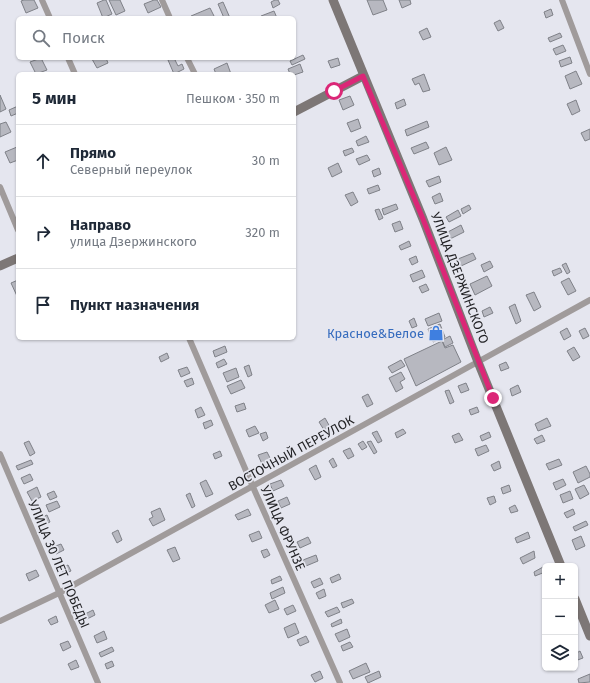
<!DOCTYPE html>
<html lang="ru">
<head>
<meta charset="utf-8">
<style>
  :root { --surface:#fff; --page:#f6f6f7; --text:#1f2937; --muted:#747a83; --line:#e0e1e3 }
  body { margin:0; font-family:"Fira Sans",sans-serif; background:var(--page); color:var(--text) }
  .controls { position:absolute; right:12px; bottom:12px; display:grid; overflow:hidden; border-radius:6px; box-shadow:0 1px 3px #0004 }
  .controls button { width:36px; height:36px; display:grid; place-items:center; padding:0; border:0; border-bottom:1px solid var(--line); background:var(--surface); color:var(--text); font:20px sans-serif }
  .stop { position:absolute; width:12px; height:12px; margin:-9px; border:3px solid #db2777; border-radius:50%; background:#fff }
  .stop.end { background:#db2777; border-color:#fff; box-shadow:0 1px 4px #0008 }
  .list { margin:0; padding:0; list-style:none }
  h2 { display:flex; justify-content:space-between; align-items:center; height:52px; margin:0; padding:0 16px; font-size:17px }
  h2 small { font-size:13px; font-weight:400; color:var(--muted) }
  .list li { display:grid; grid-template-columns:26px 1fr auto; gap:12px; align-items:center; box-sizing:border-box; height:72px; padding:0 16px; border-top:1px solid var(--line) }
  .list b { display:block; font-size:15px; white-space:nowrap }
  .list p { margin:0; font-size:13px; white-space:nowrap; color:var(--muted) }
  .list em { font-size:13px; font-style:normal; color:var(--muted) }
  .icon { flex:none; width:22px; height:22px; fill:none; stroke:currentColor; stroke-width:2; stroke-linecap:round; stroke-linejoin:round }
  .map { position:relative; flex:none; width:590px; height:683px; overflow:hidden }
  .search { position:absolute; background:var(--surface); box-shadow:0 1px 3px #0004; left:16px; top:16px; width:280px; height:44px; display:flex; align-items:center; gap:10px; box-sizing:border-box; padding:0 14px; border-radius:6px; color:var(--muted); font-size:15px }
  .panel { position:absolute; background:var(--surface); box-shadow:0 1px 3px #0004; left:16px; top:72px; width:280px; height:268px; border-radius:6px }
  .map>svg:first-child { display:block }
</style>
</head>
<body>
<div class="map">
<svg width="590" height="683" viewBox="0 0 590 683">
  <rect width="100%" height="100%" fill="#e5e6ef"/>
  <g fill="#b7b8c0" stroke="#7f8188">
    <path d="M 24,0 L 34,0 L 38,8 L 26,13 L 21,1 Z"/>
    <path d="M 104,0 L 106,0 L 112,14 L 103,18 L 97,3 Z"/>
    <path d="M 109,0 L 120,0 L 125,11 L 116,15 Z"/>
    <path d="M 154,0 L 157,0 L 161,7 L 148,13 L 144,4 Z"/>
    <path d="M 275,0 L 278,0 L 280,4 L 273,8 L 271,2 Z"/>
    <path d="M 367,0 L 383,0 L 387,10 L 373,15 Z"/>
    <path d="M 399,0 L 410,0 L 411,4 L 402,8 Z"/>
    <path d="M 223,2 L 230,18 L 224,18 L 218,4 Z"/>
    <path d="M 210,8 L 215,18 L 192,18 L 191,16 Z"/>
    <path d="M 551,9 L 553,15 L 546,18 L 544,12 Z"/>
    <path d="M 274,11 L 277,18 L 262,18 L 261,16 Z"/>
    <path d="M 500,20 L 504,28 L 498,31 L 494,23 Z"/>
    <path d="M 427,28 L 431,37 L 423,40 L 419,32 Z"/>
    <path d="M 560,33 L 562,37 L 550,42 L 548,38 Z"/>
    <path d="M 563,45 L 566,51 L 556,55 L 553,49 Z"/>
    <path d="M 303,55 L 305,59 L 292,65 L 290,61 Z"/>
    <path d="M 570,57 L 572,63 L 561,67 L 559,61 Z"/>
    <path d="M 41,58 L 47,70 L 36,74 L 30,62 Z"/>
    <path d="M 95,58 L 106,58 L 108,63 L 97,68 L 92,59 Z"/>
    <path d="M 173,58 L 179,58 L 175,60 L 178,66 L 182,64 L 184,69 L 174,74 L 168,60 Z"/>
    <path d="M 338,58 L 340,65 L 331,68 L 328,61 Z"/>
    <path d="M 227,63 L 231,74 L 216,74 L 214,69 Z"/>
    <path d="M 300,64 L 303,72 L 294,75 L 294,74 L 290,74 L 288,69 Z"/>
    <path d="M 576,71 L 582,84 L 570,89 L 565,76 Z"/>
    <path d="M 424,74 L 430,90 L 423,92 L 419,83 L 415,85 L 412,79 Z"/>
    <path d="M 0,95 L 6,109 L 0,112 Z"/>
    <path d="M 350,96 L 354,105 L 343,110 L 339,100 Z"/>
    <path d="M 404,99 L 406,105 L 397,109 L 395,103 Z"/>
    <path d="M 576,100 L 580,111 L 572,115 L 567,104 Z"/>
    <path d="M 18,106 L 18,113 L 11,116 L 9,110 Z"/>
    <path d="M 358,119 L 361,128 L 351,132 L 347,123 Z"/>
    <path d="M 427,121 L 429,127 L 407,136 L 405,130 Z"/>
    <path d="M 6,122 L 11,132 L 0,137 L 0,124 Z"/>
    <path d="M 590,129 L 590,139 L 585,141 L 581,133 Z"/>
    <path d="M 366,136 L 369,142 L 358,146 L 356,141 Z"/>
    <path d="M 426,142 L 429,148 L 414,154 L 411,148 Z"/>
    <path d="M 17,147 L 18,150 L 18,160 L 10,163 L 5,152 Z"/>
    <path d="M 446,147 L 452,160 L 439,165 L 434,153 Z"/>
    <path d="M 352,148 L 354,152 L 345,156 L 343,151 Z"/>
    <path d="M 367,155 L 370,160 L 359,165 L 356,159 Z"/>
    <path d="M 338,163 L 342,172 L 332,177 L 328,168 Z"/>
    <path d="M 379,168 L 381,174 L 374,177 L 372,171 Z"/>
    <path d="M 439,176 L 441,182 L 429,187 L 426,181 Z"/>
    <path d="M 378,185 L 380,190 L 369,194 L 367,189 Z"/>
    <path d="M 353,192 L 358,202 L 351,206 L 345,195 Z"/>
    <path d="M 440,193 L 443,201 L 435,204 L 432,197 Z"/>
    <path d="M 396,204 L 398,209 L 384,215 L 382,209 Z"/>
    <path d="M 469,205 L 471,209 L 463,214 L 461,209 Z"/>
    <path d="M 379,209 L 383,218 L 379,220 L 375,210 Z"/>
    <path d="M 458,210 L 461,216 L 449,222 L 446,217 Z"/>
    <path d="M 400,221 L 403,229 L 395,232 L 392,224 Z"/>
    <path d="M 461,225 L 464,232 L 450,239 L 446,233 Z"/>
    <path d="M 409,241 L 411,246 L 401,250 L 399,246 Z"/>
    <path d="M 473,253 L 476,259 L 461,266 L 458,259 Z"/>
    <path d="M 416,256 L 418,262 L 412,265 L 409,259 Z"/>
    <path d="M 490,261 L 493,267 L 484,272 L 481,265 Z"/>
    <path d="M 566,263 L 570,272 L 567,274 L 562,265 Z"/>
    <path d="M 560,268 L 562,272 L 554,276 L 552,271 Z"/>
    <path d="M 422,270 L 425,277 L 413,282 L 410,275 Z"/>
    <path d="M 487,276 L 492,286 L 475,295 L 470,284 Z"/>
    <path d="M 569,278 L 576,291 L 568,295 L 561,282 Z"/>
    <path d="M 18,280 L 18,295 L 17,296 L 11,283 Z"/>
    <path d="M 426,284 L 429,290 L 422,293 L 419,287 Z"/>
    <path d="M 534,292 L 541,307 L 534,311 L 526,295 Z"/>
    <path d="M 515,304 L 521,321 L 516,324 L 509,307 Z"/>
    <path d="M 490,307 L 493,313 L 484,317 L 482,311 Z"/>
    <path d="M 439,313 L 442,321 L 428,326 L 425,319 Z"/>
    <path d="M 414,318 L 417,326 L 412,328 L 409,321 Z"/>
    <path d="M 440,324 L 445,337 L 433,342 L 428,329 Z"/>
    <path d="M 567,328 L 571,336 L 564,340 L 560,332 Z"/>
    <path d="M 585,328 L 589,336 L 583,339 L 579,331 Z"/>
    <path d="M 450,336 L 453,343 L 445,347 L 442,340 Z"/>
    <path d="M 442,341 L 445,348 L 453,345 L 461,362 L 416,386 L 404,359 Z"/>
    <path d="M 225,346 L 227,352 L 215,357 L 213,351 Z"/>
    <path d="M 574,347 L 580,357 L 573,361 L 567,351 Z"/>
    <path d="M 167,353 L 169,358 L 161,362 L 159,357 Z"/>
    <path d="M 224,359 L 227,364 L 218,368 L 216,363 Z"/>
    <path d="M 401,360 L 405,366 L 392,373 L 388,367 Z"/>
    <path d="M 506,362 L 509,368 L 501,371 L 499,365 Z"/>
    <path d="M 249,365 L 252,375 L 248,377 L 244,367 Z"/>
    <path d="M 187,367 L 190,373 L 181,377 L 178,370 Z"/>
    <path d="M 236,368 L 239,377 L 227,382 L 223,373 Z"/>
    <path d="M 401,372 L 405,379 L 400,382 L 403,388 L 396,392 L 389,378 Z"/>
    <path d="M 192,378 L 194,384 L 187,387 L 184,381 Z"/>
    <path d="M 241,380 L 245,388 L 231,394 L 227,386 Z"/>
    <path d="M 466,383 L 469,390 L 461,393 L 458,386 Z"/>
    <path d="M 518,385 L 521,392 L 512,396 L 510,389 Z"/>
    <path d="M 449,390 L 454,402 L 450,404 L 445,391 Z"/>
    <path d="M 368,394 L 373,404 L 367,407 L 362,397 Z"/>
    <path d="M 244,403 L 246,409 L 237,412 L 235,406 Z"/>
    <path d="M 201,407 L 205,415 L 198,418 L 195,410 Z"/>
    <path d="M 477,407 L 479,412 L 471,415 L 469,410 Z"/>
    <path d="M 325,418 L 330,427 L 324,430 L 319,422 Z"/>
    <path d="M 547,418 L 551,426 L 538,431 L 535,424 Z"/>
    <path d="M 211,420 L 213,425 L 205,429 L 203,423 Z"/>
    <path d="M 255,426 L 259,433 L 249,437 L 246,430 Z"/>
    <path d="M 403,429 L 406,433 L 397,438 L 395,433 Z"/>
    <path d="M 377,431 L 382,441 L 378,443 L 372,433 Z"/>
    <path d="M 266,432 L 268,438 L 263,441 L 260,434 Z"/>
    <path d="M 489,432 L 491,437 L 482,441 L 480,436 Z"/>
    <path d="M 459,433 L 463,440 L 455,443 L 452,436 Z"/>
    <path d="M 542,435 L 545,441 L 537,444 L 534,439 Z"/>
    <path d="M 29,441 L 35,453 L 30,456 L 24,443 Z"/>
    <path d="M 363,441 L 367,447 L 362,450 L 358,444 Z"/>
    <path d="M 371,441 L 377,452 L 374,454 L 367,442 Z"/>
    <path d="M 486,445 L 489,451 L 478,456 L 475,449 Z"/>
    <path d="M 350,448 L 354,456 L 348,459 L 343,451 Z"/>
    <path d="M 220,451 L 222,456 L 215,459 L 213,454 Z"/>
    <path d="M 267,452 L 271,460 L 262,464 L 258,455 Z"/>
    <path d="M 333,458 L 337,466 L 333,468 L 329,461 Z"/>
    <path d="M 559,459 L 562,465 L 549,470 L 546,464 Z"/>
    <path d="M 31,460 L 33,464 L 18,470 L 16,466 Z"/>
    <path d="M 499,461 L 501,468 L 494,471 L 491,465 Z"/>
    <path d="M 316,465 L 321,477 L 315,480 L 309,469 Z"/>
    <path d="M 586,466 L 590,474 L 590,477 L 578,483 L 573,472 Z"/>
    <path d="M 30,474 L 33,480 L 24,484 L 21,478 Z"/>
    <path d="M 563,479 L 566,485 L 556,490 L 553,483 Z"/>
    <path d="M 206,480 L 213,494 L 206,497 L 200,483 Z"/>
    <path d="M 281,480 L 284,486 L 273,491 L 270,484 Z"/>
    <path d="M 509,485 L 511,491 L 503,494 L 501,488 Z"/>
    <path d="M 584,485 L 589,494 L 580,499 L 575,489 Z"/>
    <path d="M 37,487 L 41,497 L 32,501 L 27,492 Z"/>
    <path d="M 54,491 L 57,497 L 50,500 L 47,494 Z"/>
    <path d="M 570,491 L 573,499 L 563,503 L 560,495 Z"/>
    <path d="M 190,493 L 195,506 L 192,508 L 186,495 Z"/>
    <path d="M 494,496 L 496,502 L 490,505 L 487,498 Z"/>
    <path d="M 287,497 L 290,504 L 281,508 L 278,501 Z"/>
    <path d="M 57,501 L 60,507 L 49,512 L 46,505 Z"/>
    <path d="M 515,505 L 518,511 L 511,513 L 509,508 Z"/>
    <path d="M 160,508 L 165,520 L 153,526 L 149,519 L 153,517 L 151,512 Z"/>
    <path d="M 248,509 L 251,515 L 238,520 L 235,515 Z"/>
    <path d="M 573,509 L 575,514 L 567,518 L 564,513 Z"/>
    <path d="M 47,515 L 50,522 L 41,526 L 38,519 Z"/>
    <path d="M 586,521 L 588,525 L 575,531 L 573,527 Z"/>
    <path d="M 118,530 L 122,540 L 117,543 L 112,533 Z"/>
    <path d="M 259,531 L 262,538 L 252,542 L 249,535 Z"/>
    <path d="M 528,532 L 530,538 L 517,543 L 515,538 Z"/>
    <path d="M 581,536 L 585,546 L 576,550 L 572,540 Z"/>
    <path d="M 308,537 L 311,543 L 300,548 L 297,542 Z"/>
    <path d="M 61,544 L 64,550 L 56,554 L 53,547 Z"/>
    <path d="M 175,547 L 180,559 L 173,562 L 167,550 Z"/>
    <path d="M 267,549 L 270,555 L 264,558 L 261,551 Z"/>
    <path d="M 534,551 L 535,558 L 523,564 L 520,558 Z"/>
    <path d="M 316,555 L 318,561 L 306,566 L 303,560 Z"/>
    <path d="M 68,565 L 71,571 L 64,574 L 61,568 Z"/>
    <path d="M 543,567 L 545,572 L 535,576 L 534,572 Z"/>
    <path d="M 36,570 L 39,576 L 29,581 L 26,574 Z"/>
    <path d="M 339,574 L 341,579 L 332,583 L 330,578 Z"/>
    <path d="M 280,576 L 282,580 L 272,584 L 271,580 Z"/>
    <path d="M 320,578 L 323,584 L 314,588 L 311,582 Z"/>
    <path d="M 283,587 L 285,593 L 272,599 L 270,593 Z"/>
    <path d="M 324,589 L 326,596 L 319,599 L 316,593 Z"/>
    <path d="M 352,599 L 354,603 L 343,608 L 341,603 Z"/>
    <path d="M 275,600 L 279,609 L 269,613 L 265,605 Z"/>
    <path d="M 293,605 L 296,611 L 287,615 L 284,609 Z"/>
    <path d="M 337,607 L 340,612 L 328,617 L 325,612 Z"/>
    <path d="M 93,610 L 95,615 L 87,619 L 85,614 Z"/>
    <path d="M 56,616 L 58,622 L 51,625 L 48,620 Z"/>
    <path d="M 341,619 L 342,623 L 332,627 L 331,624 Z"/>
    <path d="M 295,623 L 299,633 L 288,638 L 284,628 Z"/>
    <path d="M 347,629 L 350,637 L 339,642 L 335,634 Z"/>
    <path d="M 104,631 L 107,639 L 97,643 L 94,636 Z"/>
    <path d="M 306,636 L 309,642 L 300,646 L 297,640 Z"/>
    <path d="M 68,641 L 71,647 L 63,651 L 60,644 Z"/>
    <path d="M 350,642 L 353,647 L 343,651 L 341,646 Z"/>
    <path d="M 112,647 L 114,651 L 101,657 L 99,653 Z"/>
    <path d="M 580,651 L 583,658 L 575,661 L 575,654 Z"/>
    <path d="M 76,660 L 79,667 L 71,670 L 68,664 Z"/>
    <path d="M 112,661 L 114,666 L 107,669 L 105,664 Z"/>
    <path d="M 366,663 L 370,672 L 353,679 L 349,671 Z"/>
    <path d="M 320,671 L 323,678 L 315,682 L 311,675 Z"/>
    <path d="M 379,671 L 381,677 L 368,683 L 365,677 Z"/>
    <path d="M 590,674 L 590,682 L 579,683 L 578,679 Z"/>
  </g>
  <g fill="none" stroke-linecap="round" stroke-linejoin="round">
    <g stroke="#a09b9b" stroke-width="6">
      <path d="M 42,0 L 50,18"/>
      <path d="M 162,0 L 170,18"/>
      <path d="M 562,0 L 590,74"/>
      <path d="M 68,58 L 75,74"/>
      <path d="M 187,58 L 195,74"/>
      <path d="M 0,187 L 18,230"/>
      <path d="M 189,338 L 253,487 L 340,683"/>
      <path d="M 0,454 L 98,683"/>
      <path d="M 0,621 L 59,593 L 590,300"/>
    </g>
    <g stroke="#7d7776" stroke-width="9">
      <path d="M 333,0 L 423,219 L 478,362 L 561,566"/>
      <path d="M 294,112 L 363,76"/>
      <path d="M 0,266 L 18,258"/>
      <path d="M 575,599 L 590,636"/>
    </g>
  </g>
  <g fill="none" stroke-linecap="round" stroke-linejoin="round">
    <path stroke="#db2777" stroke-width="5" d="M 334,91 L 363,76 L 423,219 L 493,398"/>
  </g>
  <defs>
    <g id="shop-bare" transform="scale(1.2)"><path d="M-5-2.5h2.3a2.7 3.5 0 0 1 5.4 0H5L5.5 6h-11ZM-1.5-2.5h3a1.5 2.3 0 0 0-3 0Z" fill="#3f7fe0" stroke="#e5e6ef" stroke-width="2.5" paint-order="stroke"/></g>
  </defs>
  <g fill-rule="evenodd">
    <use href="#shop-bare" x="436" y="333"/>
  </g>
  <g text-anchor="middle" dominant-baseline="central" stroke-width="3.5" stroke-linejoin="round" paint-order="stroke">
    <g font-size="13" fill="#1f1f22" stroke="#e5e6ef">
      <text transform="translate(460 278) rotate(69)">УЛИЦА ДЗЕРЖИНСКОГО</text>
      <text transform="translate(291 453) rotate(-29)">ВОСТОЧНЫЙ ПЕРЕУЛОК</text>
      <text transform="translate(283 528) rotate(66)">УЛИЦА ФРУНЗЕ</text>
      <text transform="translate(59 564) rotate(67)">УЛИЦА 30 ЛЕТ ПОБЕДЫ</text>
    </g>
    <g font-size="13" fill="#366cbe" stroke="#e5e6ef" text-anchor="end">
      <text x="424" y="333">Красное&amp;Белое</text>
    </g>
  </g>
</svg>
<div class="controls">
<button>+</button>
<button>−</button>
<button><svg class="icon" aria-label="layers" viewBox="0 0 24 24"><path d="M12 4l9 5-9 5-9-5zM3 14l9 5 9-5"/></svg></button>
</div>
<div class="stop" style="left:334px;top:91px"></div>
<div class="stop end" style="left:493px;top:398px"></div>
<div class="search"><svg class="icon" aria-label="search" viewBox="0 0 24 24"><circle cx="10" cy="10" r="6"/><path d="M15 15l6 6"/></svg>Поиск</div>
<section class="panel">
<h2>5 мин<small>Пешком · 350 m</small></h2>
<ul class="list">
<li><svg class="icon" aria-label="ahead" viewBox="0 0 24 24"><path d="M12 20V5M6 11l6-6 6 6"/></svg><div><b>Прямо</b><p>Северный переулок</p></div><em>30 m</em></li>
<li><svg class="icon" aria-label="right" viewBox="0 0 24 24"><path d="M7 20v-9h11M14 6l5 5-5 5"/></svg><div><b>Направо</b><p>улица Дзержинского</p></div><em>320 m</em></li>
<li><svg class="icon" aria-label="arrive" viewBox="0 0 24 24"><path d="M6 21V4h12l-3 4 3 4H6"/></svg><div><b>Пункт назначения</b></div></li>
</ul>
</section>
</div>
</body>
</html>
